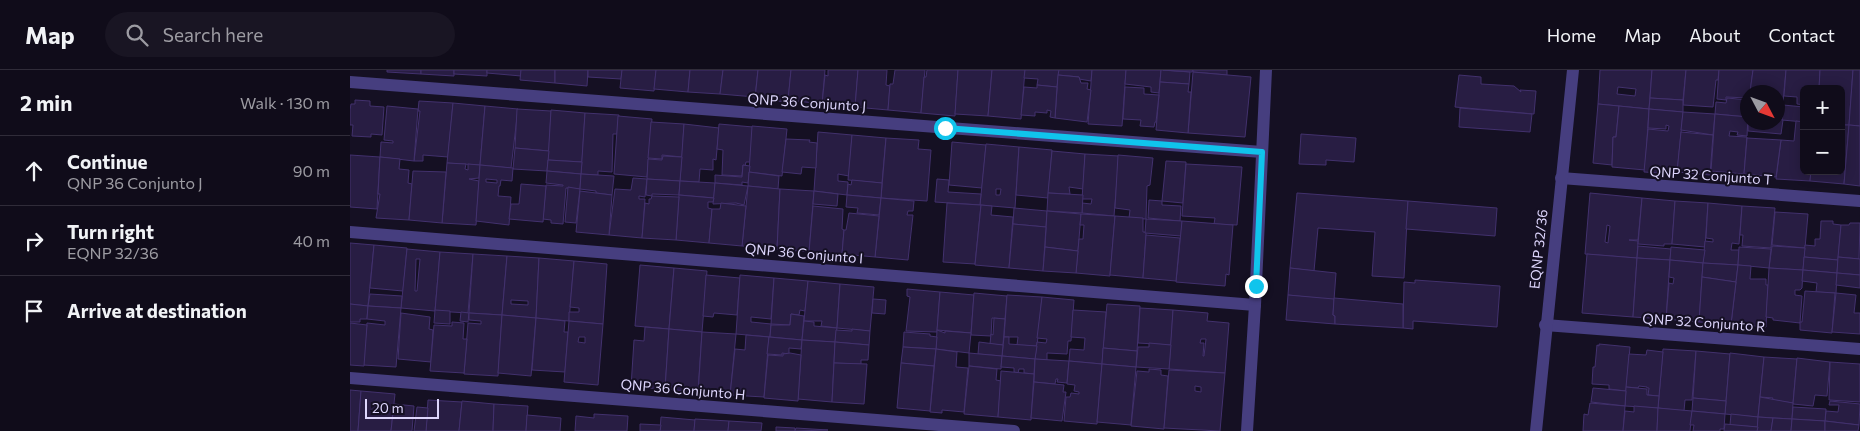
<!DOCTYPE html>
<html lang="en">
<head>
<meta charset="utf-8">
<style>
  :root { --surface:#100c1a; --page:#191523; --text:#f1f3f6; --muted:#9c9ba2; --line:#302c39 }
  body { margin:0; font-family:Commissioner,sans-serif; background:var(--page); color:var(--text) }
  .controls { position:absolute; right:15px; top:15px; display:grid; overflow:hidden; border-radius:8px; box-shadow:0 2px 12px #0003 }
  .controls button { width:45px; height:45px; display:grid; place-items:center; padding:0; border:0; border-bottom:1px solid var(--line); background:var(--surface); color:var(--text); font:25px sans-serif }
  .compass { position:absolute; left:1390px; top:15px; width:45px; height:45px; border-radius:50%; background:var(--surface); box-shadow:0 2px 12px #0003; rotate:131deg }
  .scale { position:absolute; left:15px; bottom:12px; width:74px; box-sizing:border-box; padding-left:5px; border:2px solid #ddd5fc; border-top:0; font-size:14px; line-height:18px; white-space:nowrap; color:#ddd5fc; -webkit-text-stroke:4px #151023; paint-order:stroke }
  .stop { position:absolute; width:15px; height:15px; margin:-11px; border:4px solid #10c4ec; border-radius:50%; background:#fff }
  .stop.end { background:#10c4ec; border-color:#fff; box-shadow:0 1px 5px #0008 }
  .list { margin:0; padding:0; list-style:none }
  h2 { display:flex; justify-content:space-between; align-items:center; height:65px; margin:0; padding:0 20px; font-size:21px }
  h2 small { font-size:16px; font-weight:400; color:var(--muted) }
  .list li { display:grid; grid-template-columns:32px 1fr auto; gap:15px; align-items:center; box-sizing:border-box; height:70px; padding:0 20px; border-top:1px solid var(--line) }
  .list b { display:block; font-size:19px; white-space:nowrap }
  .list p { margin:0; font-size:16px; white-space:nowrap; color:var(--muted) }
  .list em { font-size:16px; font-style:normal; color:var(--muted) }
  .icon { flex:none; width:28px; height:28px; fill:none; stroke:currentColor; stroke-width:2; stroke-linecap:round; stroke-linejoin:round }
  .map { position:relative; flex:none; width:1510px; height:361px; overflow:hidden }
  header { display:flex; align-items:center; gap:30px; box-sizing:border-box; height:70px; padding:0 25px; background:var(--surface); border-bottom:1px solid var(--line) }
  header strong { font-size:24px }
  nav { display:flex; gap:28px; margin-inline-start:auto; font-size:18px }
  .search { width:350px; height:45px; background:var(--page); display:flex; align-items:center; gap:12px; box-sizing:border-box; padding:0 18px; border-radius:28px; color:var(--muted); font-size:19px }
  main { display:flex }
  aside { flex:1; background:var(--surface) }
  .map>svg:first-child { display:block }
</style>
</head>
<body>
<header>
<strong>Map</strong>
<div class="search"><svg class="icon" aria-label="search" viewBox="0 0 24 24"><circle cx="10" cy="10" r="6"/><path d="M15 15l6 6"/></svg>Search here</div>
<nav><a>Home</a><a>Map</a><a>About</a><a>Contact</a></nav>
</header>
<main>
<aside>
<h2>2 min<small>Walk · 130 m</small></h2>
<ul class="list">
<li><svg class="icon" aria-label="ahead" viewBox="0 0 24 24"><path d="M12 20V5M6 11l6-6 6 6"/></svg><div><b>Continue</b><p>QNP 36 Conjunto J</p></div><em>90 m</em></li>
<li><svg class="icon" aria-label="right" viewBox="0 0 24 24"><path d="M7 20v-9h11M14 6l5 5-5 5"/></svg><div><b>Turn right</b><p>EQNP 32/36</p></div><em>40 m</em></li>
<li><svg class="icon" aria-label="arrive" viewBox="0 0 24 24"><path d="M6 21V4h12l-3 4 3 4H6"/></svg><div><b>Arrive at destination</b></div></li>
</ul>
</aside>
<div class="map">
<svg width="1510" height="361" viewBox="0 0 1510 361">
  <rect width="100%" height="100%" fill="#151023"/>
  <g fill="#281d43" stroke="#42316d" fill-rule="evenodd">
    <path d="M 37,0 L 71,0 L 71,4 L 37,2 Z"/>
    <path d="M 71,0 L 104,0 L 104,6 L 71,4 Z"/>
    <path d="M 104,0 L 137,0 L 137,6 L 104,4 Z"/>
    <path d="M 137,0 L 171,0 L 171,6 L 137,3 Z"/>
    <path d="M 171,0 L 205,0 L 205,13 L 170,10 Z"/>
    <path d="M 205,0 L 238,0 L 237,16 L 205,13 Z"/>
    <path d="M 238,0 L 272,0 L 271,9 L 238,7 Z"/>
    <path d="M 272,0 L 306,0 L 304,21 L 270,18 Z"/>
    <path d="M 306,0 L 340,0 L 338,22 L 304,19 Z"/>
    <path d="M 340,0 L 373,0 L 370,24 L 338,22 Z"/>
    <path d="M 373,0 L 408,0 L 405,27 L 370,24 Z"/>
    <path d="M 408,0 L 441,0 L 438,32 L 405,29 Z"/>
    <path d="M 441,0 L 475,0 L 472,34 L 438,30 Z"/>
    <path d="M 478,0 L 508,0 L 505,37 L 472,34 L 475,5 L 478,6 Z"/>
    <path d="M 508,0 L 537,0 L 536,15 L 540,16 L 538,40 L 505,37 Z"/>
    <path d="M 545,0 L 575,0 L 571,43 L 538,40 L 540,14 L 543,14 Z"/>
    <path d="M 577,0 L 608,0 L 605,46 L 571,43 L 574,7 L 576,7 Z"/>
    <path d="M 608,0 L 642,0 L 638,46 L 605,44 Z"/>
    <path d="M 642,0 L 675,0 L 671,49 L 638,46 Z"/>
    <path d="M 675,0 L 709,0 L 707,17 L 687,15 L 688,9 L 674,8 Z"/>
    <path d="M 709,0 L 742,0 L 741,11 L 729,9 L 729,7 L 708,5 Z"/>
    <path d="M 742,0 L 776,0 L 772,56 L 738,54 Z"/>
    <path d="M 776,0 L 811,0 L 809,23 L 801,22 L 801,17 L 775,14 Z"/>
    <path d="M 811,0 L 840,2 L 839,14 L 810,12 Z"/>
    <path d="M 813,0 L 843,0 L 842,2 Z"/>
    <path d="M 843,0 L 877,0 L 877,5 L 843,2 Z"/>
    <path d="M 1250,0 L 1302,0 L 1299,39 L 1248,34 ZM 1268,17 L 1286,19 L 1285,26 L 1267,24 Z"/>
    <path d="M 1302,0 L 1336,0 L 1333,30 L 1300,28 Z"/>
    <path d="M 1336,0 L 1369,0 L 1368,10 L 1366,10 L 1363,37 L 1333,35 Z"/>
    <path d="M 1369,0 L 1403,0 L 1400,22 L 1398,22 L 1398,28 L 1376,27 L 1376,30 L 1367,29 Z"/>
    <path d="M 1403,0 L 1436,0 L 1433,32 L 1428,32 L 1428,22 L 1400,22 Z"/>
    <path d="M 1436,0 L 1470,0 L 1469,19 L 1454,19 L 1454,35 L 1447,34 L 1447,27 L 1434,26 Z"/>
    <path d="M 1470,0 L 1503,0 L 1499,55 L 1491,55 L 1491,19 L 1469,19 Z"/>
    <path d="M 1503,0 L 1510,0 L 1510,56 L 1499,55 Z"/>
    <path d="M 843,2 L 901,7 L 895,67 L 838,63 Z"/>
    <path d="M 708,5 L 729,7 L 731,13 L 738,13 L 737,19 L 741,20 L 737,52 L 705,48 Z"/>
    <path d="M 1109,5 L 1131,7 L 1131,14 L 1164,16 L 1171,22 L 1170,20 L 1186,21 L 1184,44 L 1105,37 Z"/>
    <path d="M 810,12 L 839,14 L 838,22 L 841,22 L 838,63 L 806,60 Z"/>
    <path d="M 687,15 L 707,17 L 705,48 L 700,47 L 701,41 L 697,40 L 697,43 L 685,42 L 685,46 L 671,45 L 674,17 L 687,18 Z"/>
    <path d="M 775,17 L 794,18 L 794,24 L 809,25 L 806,52 L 805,52 L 804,57 L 790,56 L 791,50 L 773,49 Z"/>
    <path d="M 1300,28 L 1333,30 L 1333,42 L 1299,39 Z"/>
    <path d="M 1377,28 L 1398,30 L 1398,47 L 1365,44 L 1366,32 L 1376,33 Z"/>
    <path d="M 5,30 L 20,31 L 20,36 L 34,37 L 32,65 L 21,64 L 21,67 L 2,66 L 3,55 L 0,55 L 0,40 L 1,34 L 5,34 Z"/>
    <path d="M 69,31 L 103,33 L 98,87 L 73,85 L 73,91 L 64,91 L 70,41 L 68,41 Z"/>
    <path d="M 1428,32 L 1433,32 L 1432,50 L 1428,49 Z"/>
    <path d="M 103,33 L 135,36 L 130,95 L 97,93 Z"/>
    <path d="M 1248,34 L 1269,36 L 1266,67 L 1263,67 L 1262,95 L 1243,93 Z"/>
    <path d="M 1433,35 L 1454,37 L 1454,52 L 1432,50 Z"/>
    <path d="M 37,36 L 68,39 L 64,91 L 30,87 L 31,72 L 43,73 L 43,71 L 34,70 Z"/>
    <path d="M 135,36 L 168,39 L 161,98 L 130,95 Z"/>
    <path d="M 1269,36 L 1299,39 L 1295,100 L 1262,97 L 1263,67 L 1266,67 Z"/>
    <path d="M 1110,38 L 1182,44 L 1180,62 L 1109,57 Z"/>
    <path d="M 167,39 L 201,41 L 199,81 L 165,78 Z"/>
    <path d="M 1299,39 L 1333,42 L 1327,104 L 1294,102 L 1298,59 L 1318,61 L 1319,56 L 1316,55 L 1316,59 L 1298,58 Z"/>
    <path d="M 201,40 L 235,43 L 232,92 L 198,90 Z"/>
    <path d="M 1333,42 L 1365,44 L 1363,65 L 1331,60 Z"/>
    <path d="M 235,43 L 269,45 L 267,64 L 263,64 L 262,102 L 248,101 L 248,105 L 231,104 Z"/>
    <path d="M 1365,44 L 1398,47 L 1397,66 L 1387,65 L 1388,62 L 1380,61 L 1379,66 L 1397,67 L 1394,104 L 1361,101 Z"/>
    <path d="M 268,46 L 302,49 L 297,107 L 264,104 Z"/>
    <path d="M 1428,49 L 1433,50 L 1431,64 L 1398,61 L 1398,52 L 1428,52 Z"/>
    <path d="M 1446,51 L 1454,52 L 1454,101 L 1461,101 L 1460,111 L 1426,109 L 1431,70 L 1444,71 Z"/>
    <path d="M 301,52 L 334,54 L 332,87 L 312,85 L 312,89 L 298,88 Z"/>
    <path d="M 334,54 L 369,58 L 366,90 L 363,89 L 363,100 L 350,99 L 349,112 L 330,111 Z"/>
    <path d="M 369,54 L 403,57 L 400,92 L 396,92 L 395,96 L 393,95 L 392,106 L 372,105 L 373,80 L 367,79 Z"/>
    <path d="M 1491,55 L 1499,55 L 1494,114 L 1460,111 L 1461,101 L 1491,101 L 1491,74 L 1493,67 L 1491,67 Z"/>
    <path d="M 1499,55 L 1510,56 L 1510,116 L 1494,114 Z"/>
    <path d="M 402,56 L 437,59 L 432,106 L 399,102 Z"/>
    <path d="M 468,62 L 502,65 L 499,106 L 488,104 L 488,111 L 498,112 L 497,125 L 464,121 Z"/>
    <path d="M 1331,62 L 1363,65 L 1360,105 L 1327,102 Z"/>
    <path d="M 951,64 L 1006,68 L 1004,92 L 976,90 L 976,95 L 949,94 Z"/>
    <path d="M 502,65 L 536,68 L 532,113 L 498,110 Z"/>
    <path d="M 536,68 L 569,70 L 568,79 L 581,80 L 577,131 L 531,128 Z"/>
    <path d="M 1397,68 L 1431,70 L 1426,107 L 1394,104 Z"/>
    <path d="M 436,69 L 460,70 L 459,72 L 467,73 L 466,98 L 452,97 L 451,104 L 432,102 Z"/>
    <path d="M 602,72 L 636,75 L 632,118 L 599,115 Z"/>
    <path d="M 636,74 L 669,77 L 665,138 L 630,135 ZM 646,119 L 651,119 L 650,125 L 646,125 Z"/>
    <path d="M 669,77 L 702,80 L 698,128 L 666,125 Z"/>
    <path d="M 165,78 L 199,81 L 197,101 L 163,99 Z"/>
    <path d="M 702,81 L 735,84 L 733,119 L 719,117 L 720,124 L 698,123 Z"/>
    <path d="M 735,84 L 769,86 L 764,146 L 732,143 L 732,133 L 741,134 L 742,129 L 732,129 Z"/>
    <path d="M 0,85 L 30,87 L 27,139 L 0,137 Z"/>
    <path d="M 768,85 L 803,88 L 800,115 L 797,116 L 796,149 L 779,148 L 780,140 L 765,138 Z"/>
    <path d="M 313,86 L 332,87 L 330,111 L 297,109 L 298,89 L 312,90 Z"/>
    <path d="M 30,87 L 50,89 L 49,99 L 59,100 L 58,113 L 62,114 L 59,150 L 26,148 L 30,124 L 28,124 Z"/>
    <path d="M 198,90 L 232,92 L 231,104 L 197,101 Z"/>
    <path d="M 816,91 L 836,92 L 833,133 L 812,131 Z"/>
    <path d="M 97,93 L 116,94 L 115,99 L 118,100 L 118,94 L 130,95 L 129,108 L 119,109 L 129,111 L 126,155 L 92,153 Z"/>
    <path d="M 836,94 L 892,97 L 887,155 L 864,154 L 865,148 L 832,146 Z"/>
    <path d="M 130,95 L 163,98 L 162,111 L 151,110 L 150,116 L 149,116 L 148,126 L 161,127 L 159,155 L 126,151 ZM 136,109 L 147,110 L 147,113 L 136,112 Z"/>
    <path d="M 393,95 L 400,96 L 398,113 L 392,112 L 392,115 L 365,113 L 365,105 L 392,107 Z"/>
    <path d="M 63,101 L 96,102 L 92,153 L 59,150 Z"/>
    <path d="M 197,101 L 231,104 L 230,119 L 216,118 L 213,154 L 201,153 L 201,150 L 193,149 L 196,115 L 213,116 L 213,115 L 196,113 Z"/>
    <path d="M 399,102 L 429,106 L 428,119 L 398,116 Z"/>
    <path d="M 231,104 L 264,106 L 262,125 L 246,123 L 246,121 L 230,119 Z"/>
    <path d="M 283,108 L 297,109 L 295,127 L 289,126 L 289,129 L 295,129 L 292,168 L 259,165 L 265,119 L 281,120 Z"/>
    <path d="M 297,109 L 330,111 L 329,125 L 302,124 L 302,126 L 296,125 Z"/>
    <path d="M 587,109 L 599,110 L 598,122 L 631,124 L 630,135 L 585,132 Z"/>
    <path d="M 502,110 L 532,113 L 531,128 L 497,125 L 498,114 L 501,115 Z"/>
    <path d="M 330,111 L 365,113 L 364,128 L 329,125 Z"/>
    <path d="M 365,113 L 398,116 L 394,135 L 386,133 L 363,134 Z"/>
    <path d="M 171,114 L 196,116 L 193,152 L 159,149 L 161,134 L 169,134 Z"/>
    <path d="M 398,116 L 430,119 L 427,179 L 392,176 Z"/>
    <path d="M 218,117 L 230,119 L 226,153 L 215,152 Z"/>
    <path d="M 430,119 L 464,121 L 459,182 L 427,179 Z"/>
    <path d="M 230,121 L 262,125 L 259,165 L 226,162 Z"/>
    <path d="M 464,121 L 488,124 L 487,136 L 463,134 Z"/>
    <path d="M 698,123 L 733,125 L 732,143 L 697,141 Z"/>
    <path d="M 947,123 L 1058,131 L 1054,208 L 1022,206 L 1025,162 L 968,158 L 964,201 L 940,198 Z"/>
    <path d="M 1240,123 L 1292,128 L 1288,170 L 1279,170 L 1288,171 L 1287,188 L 1235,184 ZM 1257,155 L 1260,156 L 1258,173 L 1255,172 Z"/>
    <path d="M 329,125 L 364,128 L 363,132 L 358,132 L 358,138 L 362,139 L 359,173 L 326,170 Z"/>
    <path d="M 497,125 L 531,128 L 529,145 L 507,143 L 508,138 L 496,137 Z"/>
    <path d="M 302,126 L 329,127 L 326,170 L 292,168 L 295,133 L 299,134 L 299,129 L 301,129 Z"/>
    <path d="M 531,128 L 564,131 L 563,141 L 558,141 L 557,145 L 563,145 L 558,190 L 525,187 Z"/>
    <path d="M 1292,128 L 1325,131 L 1322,174 L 1314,174 L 1314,176 L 1288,174 Z"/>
    <path d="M 799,130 L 812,131 L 812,135 L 831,136 L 830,151 L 798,148 Z"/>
    <path d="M 1058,131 L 1147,138 L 1145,166 L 1056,159 Z"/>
    <path d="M 1325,131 L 1358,133 L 1355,177 L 1322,174 Z"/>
    <path d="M 371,133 L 396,136 L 392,176 L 359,173 L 362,139 L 370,139 Z"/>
    <path d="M 597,133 L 631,135 L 625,194 L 593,192 Z"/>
    <path d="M 1358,133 L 1392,136 L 1389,174 L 1382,173 L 1381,180 L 1389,180 L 1388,195 L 1353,193 L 1355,171 L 1363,172 L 1363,169 L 1356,168 Z"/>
    <path d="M 631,135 L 642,136 L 641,145 L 663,147 L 659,198 L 625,195 Z"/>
    <path d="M 463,136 L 493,139 L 492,159 L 494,160 L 492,184 L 459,182 Z"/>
    <path d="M 1392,136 L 1425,138 L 1421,178 L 1392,176 L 1393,165 L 1390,165 Z"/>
    <path d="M 664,138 L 697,141 L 696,157 L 663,154 Z"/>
    <path d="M 697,141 L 731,144 L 728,181 L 695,177 Z"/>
    <path d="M 1425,142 L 1458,144 L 1455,178 L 1422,175 Z"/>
    <path d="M 499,143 L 529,146 L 525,187 L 492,184 L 494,160 L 496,160 Z"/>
    <path d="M 731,144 L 765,146 L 760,206 L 726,203 L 729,169 L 733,169 L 734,155 L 730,155 Z"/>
    <path d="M 765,146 L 793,148 L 793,162 L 796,162 L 796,165 L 793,208 L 760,205 Z"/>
    <path d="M 796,149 L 832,151 L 831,166 L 795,163 Z"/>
    <path d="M 832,151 L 883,155 L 879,205 L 876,204 L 875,216 L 826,212 Z"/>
    <path d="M 1471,151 L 1483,151 L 1483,154 L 1491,155 L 1488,190 L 1454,187 L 1455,175 L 1465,176 L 1465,169 L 1470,169 Z"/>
    <path d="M 1500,153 L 1510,153 L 1509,189 L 1488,187 L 1491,155 L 1499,155 Z"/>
    <path d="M 663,154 L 696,157 L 693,201 L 659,198 Z"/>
    <path d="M 796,165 L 830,168 L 826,211 L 793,208 Z"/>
    <path d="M 0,173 L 24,175 L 18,236 L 0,234 Z"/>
    <path d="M 24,175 L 57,178 L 53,221 L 20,218 Z"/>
    <path d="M 1288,176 L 1321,179 L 1320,190 L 1287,188 Z"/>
    <path d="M 1422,176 L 1455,178 L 1453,200 L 1419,198 Z"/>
    <path d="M 695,177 L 728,181 L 726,203 L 693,201 Z"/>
    <path d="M 1321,177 L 1355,180 L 1353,193 L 1320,190 Z"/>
    <path d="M 1389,177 L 1421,179 L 1419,198 L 1388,195 Z"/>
    <path d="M 57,179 L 90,182 L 85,241 L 51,238 ZM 66,189 L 70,189 L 67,221 L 65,221 Z"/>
    <path d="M 90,182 L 123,184 L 118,243 L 85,241 Z"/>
    <path d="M 123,184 L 157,186 L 152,245 L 119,243 Z"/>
    <path d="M 1237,184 L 1287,188 L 1283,247 L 1232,243 Z"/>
    <path d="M 157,186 L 189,188 L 186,248 L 152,245 ZM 161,230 L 178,231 L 178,235 L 161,234 Z"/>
    <path d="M 1454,187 L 1488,190 L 1487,203 L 1453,200 Z"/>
    <path d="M 1488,187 L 1510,189 L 1510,205 L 1487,203 Z"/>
    <path d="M 189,188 L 224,191 L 219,251 L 186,248 Z"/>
    <path d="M 1287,188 L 1320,190 L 1316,249 L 1283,247 Z"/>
    <path d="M 1320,190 L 1353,193 L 1349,252 L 1316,249 L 1319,213 L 1323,214 L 1324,208 L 1319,207 Z"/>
    <path d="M 224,191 L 257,194 L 253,254 L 219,251 L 219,242 L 229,242 L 229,238 L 220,237 Z"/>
    <path d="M 1353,193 L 1388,195 L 1386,212 L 1352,207 Z"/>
    <path d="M 290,195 L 324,198 L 319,259 L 285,256 Z"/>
    <path d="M 1388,195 L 1401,196 L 1400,209 L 1416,209 L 1416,215 L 1418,215 L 1416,257 L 1381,254 Z"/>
    <path d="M 324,198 L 357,201 L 352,262 L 319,259 Z"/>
    <path d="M 940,198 L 986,203 L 984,230 L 938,225 Z"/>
    <path d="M 1419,198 L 1453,200 L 1452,218 L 1450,220 L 1445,220 L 1445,225 L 1452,226 L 1450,253 L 1423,250 L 1423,248 L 1416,247 Z"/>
    <path d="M 1453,200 L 1487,203 L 1486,223 L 1466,222 L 1467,213 L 1452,211 Z"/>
    <path d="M 1487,203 L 1510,205 L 1510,218 L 1486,215 Z"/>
    <path d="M 356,205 L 390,208 L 387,245 L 364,243 L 363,247 L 353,246 Z"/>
    <path d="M 390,205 L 424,208 L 421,249 L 401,247 L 401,252 L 421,254 L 420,267 L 386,264 Z"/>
    <path d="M 1352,207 L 1386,212 L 1381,254 L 1349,252 Z"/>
    <path d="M 424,208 L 458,211 L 455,241 L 450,240 L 449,245 L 441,244 L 440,255 L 421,254 Z"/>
    <path d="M 1065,210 L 1150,216 L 1147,257 L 1063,251 L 1063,259 L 1053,258 L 1054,212 L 1065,213 Z"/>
    <path d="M 458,211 L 490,214 L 487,258 L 471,256 L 472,251 L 454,251 Z"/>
    <path d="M 490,214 L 524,217 L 520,261 L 487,258 Z"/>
    <path d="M 557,219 L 590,222 L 587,262 L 556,261 L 560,227 L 557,226 Z"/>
    <path d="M 1455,221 L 1485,223 L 1482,263 L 1450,260 L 1450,252 L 1452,252 Z"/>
    <path d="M 590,222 L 624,225 L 621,263 L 587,260 Z"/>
    <path d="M 624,223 L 657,226 L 655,249 L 642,248 L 641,266 L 621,265 Z"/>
    <path d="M 1486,223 L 1506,225 L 1504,243 L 1510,243 L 1510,264 L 1482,262 Z"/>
    <path d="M 20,224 L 52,226 L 51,238 L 18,236 Z"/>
    <path d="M 657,225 L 692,227 L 687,276 L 667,275 L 668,267 L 654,267 Z"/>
    <path d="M 938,225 L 984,229 L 983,245 L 985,246 L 985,254 L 936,250 Z"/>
    <path d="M 692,227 L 724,230 L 721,271 L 718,271 L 717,284 L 697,283 L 697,290 L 685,289 L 687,272 L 696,273 L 697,269 L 687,268 Z"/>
    <path d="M 984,228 L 1053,234 L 1053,258 L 985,254 L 985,246 L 983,245 Z"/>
    <path d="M 523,229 L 536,230 L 535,244 L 522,243 Z"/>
    <path d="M 0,234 L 18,236 L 17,249 L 10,249 L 10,252 L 0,252 Z"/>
    <path d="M 757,234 L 790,236 L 787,281 L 753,278 Z"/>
    <path d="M 18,236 L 51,238 L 46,297 L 13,295 L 17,253 L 35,255 L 35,251 L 17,249 Z"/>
    <path d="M 790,238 L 823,240 L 821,275 L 788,273 Z"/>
    <path d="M 85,240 L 100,241 L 100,254 L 84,253 Z"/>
    <path d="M 723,240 L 756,242 L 752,294 L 719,291 L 720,279 L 734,280 L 735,268 L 721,267 Z"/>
    <path d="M 823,240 L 858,243 L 857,251 L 879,253 L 875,303 L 819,299 ZM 851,269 L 856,269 L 854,286 L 853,286 L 854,273 L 850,273 Z"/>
    <path d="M 111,242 L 119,243 L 118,252 L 110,251 Z"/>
    <path d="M 51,243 L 80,247 L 79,259 L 83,260 L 81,292 L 48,289 Z"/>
    <path d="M 119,243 L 152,245 L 148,306 L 114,304 L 118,253 L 131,254 L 131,251 L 119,250 Z"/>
    <path d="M 441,244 L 454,246 L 452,270 L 420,267 L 421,255 L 440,255 Z"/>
    <path d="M 152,245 L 186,248 L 181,306 L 148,303 Z"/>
    <path d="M 186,248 L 215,251 L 214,262 L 218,262 L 215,302 L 182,300 Z"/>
    <path d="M 644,248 L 655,249 L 653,275 L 640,274 L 641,264 L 643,265 Z"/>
    <path d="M 219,251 L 253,254 L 248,315 L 214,312 ZM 229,267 L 235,267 L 235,273 L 228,272 Z"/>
    <path d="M 454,251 L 464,252 L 464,256 L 487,258 L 485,272 L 452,270 Z"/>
    <path d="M 102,252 L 114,253 L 113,269 L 117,269 L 114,303 L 80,301 L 84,255 L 102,256 Z"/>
    <path d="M 0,253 L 17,255 L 14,296 L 0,295 Z"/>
    <path d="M 295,257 L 319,259 L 315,319 L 281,317 L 284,270 L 294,271 Z"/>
    <path d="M 319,259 L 352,262 L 348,322 L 315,319 Z"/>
    <path d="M 502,259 L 520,261 L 519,275 L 485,272 L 486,260 L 502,261 Z"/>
    <path d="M 587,260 L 595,263 L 595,261 L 621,263 L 619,283 L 586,279 Z"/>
    <path d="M 352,262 L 386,264 L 380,326 L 348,324 Z"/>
    <path d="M 554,262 L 580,264 L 580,266 L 587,267 L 586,279 L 553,277 Z"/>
    <path d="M 396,265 L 419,267 L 414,327 L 380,325 L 385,279 L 395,280 Z"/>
    <path d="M 419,267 L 452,270 L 451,279 L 439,278 L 439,284 L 432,283 L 432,285 L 417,284 Z"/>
    <path d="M 654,267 L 659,267 L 659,274 L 687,276 L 685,289 L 652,286 Z"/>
    <path d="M 452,270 L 485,272 L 482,332 L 448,329 Z"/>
    <path d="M 485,272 L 519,275 L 518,290 L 511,290 L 511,294 L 484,293 Z"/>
    <path d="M 629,272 L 653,275 L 652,286 L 628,284 Z"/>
    <path d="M 799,273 L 821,275 L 819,299 L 786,297 L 788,277 L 799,277 Z"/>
    <path d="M 1249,274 L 1280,277 L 1276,321 L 1259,319 L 1259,315 L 1242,314 L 1243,297 L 1245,297 L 1247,275 L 1249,276 Z"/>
    <path d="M 553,277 L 586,279 L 584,296 L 551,293 Z"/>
    <path d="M 753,278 L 787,281 L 786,297 L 752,294 Z"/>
    <path d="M 586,279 L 607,282 L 606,297 L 618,298 L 614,342 L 592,340 L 592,343 L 580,342 Z"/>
    <path d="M 1313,279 L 1346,281 L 1342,330 L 1335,330 L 1334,341 L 1308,338 Z"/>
    <path d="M 1297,280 L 1313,282 L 1309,326 L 1298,325 L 1299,318 L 1297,318 L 1297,317 L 1289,316 L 1288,318 L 1276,317 L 1279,284 L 1296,285 Z"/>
    <path d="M 1346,281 L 1380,284 L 1376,331 L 1343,328 Z"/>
    <path d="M 440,283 L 451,285 L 448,331 L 414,328 L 418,285 L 433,286 L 433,284 Z"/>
    <path d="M 619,283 L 652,286 L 651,299 L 619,296 Z"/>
    <path d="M 1380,283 L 1414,287 L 1408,347 L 1375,344 Z"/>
    <path d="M 652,286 L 685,289 L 684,304 L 674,303 L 674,299 L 669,299 L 668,303 L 664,302 L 664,298 L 651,297 Z"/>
    <path d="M 1414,287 L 1447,289 L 1443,333 L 1422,330 L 1423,328 L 1410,327 Z"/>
    <path d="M 1447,288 L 1480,292 L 1477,326 L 1465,325 L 1463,336 L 1443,334 Z"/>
    <path d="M 685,289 L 719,291 L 717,313 L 707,312 L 708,309 L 706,309 L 705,314 L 684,312 Z"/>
    <path d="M 719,291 L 752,294 L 747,354 L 714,351 L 716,327 L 720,327 L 721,323 L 729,324 L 729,322 L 724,321 L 725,315 L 717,314 Z"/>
    <path d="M 1480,292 L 1510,294 L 1510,332 L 1479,330 Z"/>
    <path d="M 484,293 L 517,294 L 514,334 L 482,332 Z"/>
    <path d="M 551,293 L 584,296 L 580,341 L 547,338 Z"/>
    <path d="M 752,294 L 786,297 L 781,355 L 747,352 Z"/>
    <path d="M 619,296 L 647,299 L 646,310 L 651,311 L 648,347 L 614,344 Z"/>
    <path d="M 799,299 L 811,300 L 811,305 L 818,306 L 814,359 L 781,356 L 787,301 L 799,302 Z"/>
    <path d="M 819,300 L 875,303 L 870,361 L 814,358 ZM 845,316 L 851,317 L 851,322 L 845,321 Z"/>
    <path d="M 651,301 L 684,304 L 681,350 L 648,347 Z"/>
    <path d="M 684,312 L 714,315 L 713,322 L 716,322 L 712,351 L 681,348 Z"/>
    <path d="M 1276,317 L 1297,319 L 1297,325 L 1309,326 L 1308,338 L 1275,336 Z"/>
    <path d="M 1243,318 L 1276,321 L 1275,336 L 1241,332 Z"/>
    <path d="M 0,320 L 11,321 L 8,361 L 0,361 Z"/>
    <path d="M 11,321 L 45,324 L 41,361 L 8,361 Z"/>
    <path d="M 1410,327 L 1443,333 L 1442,349 L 1408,347 Z"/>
    <path d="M 1343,328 L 1376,331 L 1375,344 L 1342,341 Z"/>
    <path d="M 78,330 L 112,332 L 109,361 L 76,361 Z"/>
    <path d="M 112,331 L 144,334 L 143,361 L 109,361 Z"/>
    <path d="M 1480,331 L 1510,334 L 1509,355 L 1475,351 L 1476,341 L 1488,342 L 1489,335 L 1479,335 Z"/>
    <path d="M 1240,333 L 1275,336 L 1273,361 L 1233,361 L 1234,344 L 1238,345 Z"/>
    <path d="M 44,334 L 64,336 L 62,361 L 41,361 Z"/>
    <path d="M 144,334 L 178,336 L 176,361 L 143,361 Z"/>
    <path d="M 1284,336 L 1308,338 L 1307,361 L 1273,361 L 1275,341 L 1284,342 Z"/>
    <path d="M 67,337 L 78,338 L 76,361 L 64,361 Z"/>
    <path d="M 1443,337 L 1476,339 L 1475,351 L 1442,349 Z"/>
    <path d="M 1308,338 L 1342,341 L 1340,361 L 1307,361 Z"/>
    <path d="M 1342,341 L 1375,344 L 1374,359 L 1370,359 L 1370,361 L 1343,361 L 1344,355 L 1340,355 Z"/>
    <path d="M 244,344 L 278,346 L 277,361 L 225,361 L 226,346 L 244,348 Z"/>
    <path d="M 1381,344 L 1408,347 L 1408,357 L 1380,355 Z"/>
    <path d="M 177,345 L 211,348 L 210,361 L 176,361 Z"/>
    <path d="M 311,347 L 345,350 L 344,361 L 310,361 Z"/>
    <path d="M 1408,347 L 1423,348 L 1421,361 L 1407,361 Z"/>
    <path d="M 1423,348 L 1442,349 L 1441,361 L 1421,361 Z"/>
    <path d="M 345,349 L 379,351 L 378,361 L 344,361 Z"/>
    <path d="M 1442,349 L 1475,351 L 1475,361 L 1441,361 Z"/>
    <path d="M 379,351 L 412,353 L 411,361 L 378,361 Z"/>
    <path d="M 1475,351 L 1509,355 L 1508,361 L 1475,361 Z"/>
    <path d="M 290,354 L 311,355 L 310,361 L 290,361 Z"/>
    <path d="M 1375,354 L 1408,357 L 1407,361 L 1374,361 Z"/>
    <path d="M 426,357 L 445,358 L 445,361 L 426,361 Z"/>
    <path d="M 446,358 L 478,360 L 445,361 Z"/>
  </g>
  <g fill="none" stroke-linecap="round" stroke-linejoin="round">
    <g stroke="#463e7f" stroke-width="12">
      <path d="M 0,12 L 912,82"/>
      <path d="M 1211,108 L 1510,131"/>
      <path d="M 0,162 L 905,235"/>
      <path d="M 1195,255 L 1510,279"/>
      <path d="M 0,308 L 664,361"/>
      <path d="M 897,361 L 905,235 L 916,0"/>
      <path d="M 1186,361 L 1223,0"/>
    </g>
  </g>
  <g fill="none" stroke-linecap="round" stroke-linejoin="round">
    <path stroke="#10c4ec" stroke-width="6" d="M 595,58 L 912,82 L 906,216"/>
  </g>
  <g text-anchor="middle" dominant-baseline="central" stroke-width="4" stroke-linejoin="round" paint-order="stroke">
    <g font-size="14" fill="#ddd5fc" stroke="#151023">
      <text transform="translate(457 32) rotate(4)">QNP 36 Conjunto J</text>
      <text transform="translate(1361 105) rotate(4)">QNP 32 Conjunto T</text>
      <text transform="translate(1188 179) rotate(-84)">EQNP 32/36</text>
      <text transform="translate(454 183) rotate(5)">QNP 36 Conjunto I</text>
      <text transform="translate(1354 252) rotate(4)">QNP 32 Conjunto R</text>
      <text transform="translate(333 319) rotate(5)">QNP 36 Conjunto H</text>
    </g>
  </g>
</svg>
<div class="controls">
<button>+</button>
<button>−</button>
</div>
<svg class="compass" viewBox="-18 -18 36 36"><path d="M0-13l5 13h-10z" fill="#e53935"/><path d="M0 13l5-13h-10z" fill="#9c9ba2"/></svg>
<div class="scale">20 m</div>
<div class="stop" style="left:595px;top:58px"></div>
<div class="stop end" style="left:906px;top:216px"></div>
</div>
</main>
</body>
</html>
